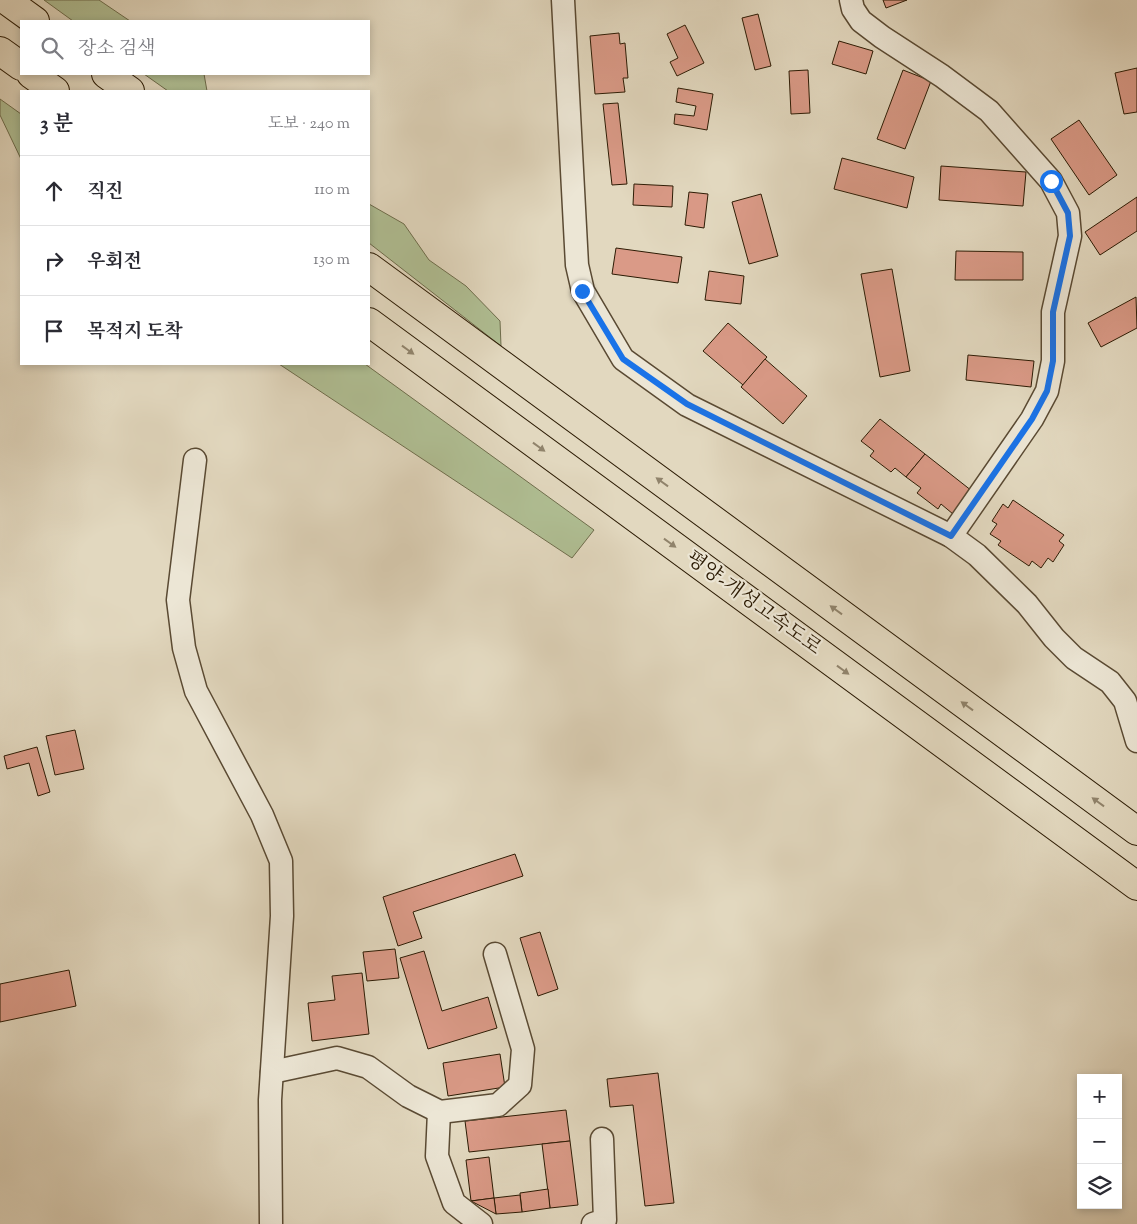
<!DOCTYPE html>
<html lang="ko">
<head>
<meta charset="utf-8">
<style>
  :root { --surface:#fff; --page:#f7f7f7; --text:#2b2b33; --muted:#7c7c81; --line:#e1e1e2 }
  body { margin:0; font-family:"Sorts Mill Goudy","Noto Serif KR",serif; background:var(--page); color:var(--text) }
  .controls { position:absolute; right:15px; bottom:15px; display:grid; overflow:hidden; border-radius:0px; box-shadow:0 2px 8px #0003 }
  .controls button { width:45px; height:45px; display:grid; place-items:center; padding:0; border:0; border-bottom:1px solid var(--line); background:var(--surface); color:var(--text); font:25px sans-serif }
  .stop { position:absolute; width:15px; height:15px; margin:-11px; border:4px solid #1a73e8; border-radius:50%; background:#fff }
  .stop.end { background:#1a73e8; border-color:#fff; box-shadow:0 1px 5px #0008 }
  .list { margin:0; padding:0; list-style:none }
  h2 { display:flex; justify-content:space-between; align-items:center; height:65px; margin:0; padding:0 20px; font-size:21px }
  h2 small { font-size:16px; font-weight:400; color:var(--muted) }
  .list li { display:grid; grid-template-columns:32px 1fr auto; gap:15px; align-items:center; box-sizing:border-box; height:70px; padding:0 20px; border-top:1px solid var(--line) }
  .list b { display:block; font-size:19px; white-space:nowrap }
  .list em { font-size:16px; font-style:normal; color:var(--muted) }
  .icon { flex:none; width:28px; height:28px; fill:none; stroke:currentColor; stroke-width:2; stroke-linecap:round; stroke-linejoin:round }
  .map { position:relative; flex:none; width:1137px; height:1224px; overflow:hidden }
  .search { position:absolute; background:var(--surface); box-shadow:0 2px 8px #0003; left:20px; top:20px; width:350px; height:55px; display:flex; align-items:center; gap:12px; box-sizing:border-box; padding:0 18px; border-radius:0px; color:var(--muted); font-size:19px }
  .panel { position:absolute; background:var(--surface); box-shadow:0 2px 8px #0003; left:20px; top:90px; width:350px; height:275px; border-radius:0px }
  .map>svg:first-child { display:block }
</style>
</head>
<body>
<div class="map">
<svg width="1137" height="1224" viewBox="0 0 1137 1224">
  <rect width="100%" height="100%" fill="#e2d8bf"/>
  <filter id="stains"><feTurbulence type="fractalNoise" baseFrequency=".004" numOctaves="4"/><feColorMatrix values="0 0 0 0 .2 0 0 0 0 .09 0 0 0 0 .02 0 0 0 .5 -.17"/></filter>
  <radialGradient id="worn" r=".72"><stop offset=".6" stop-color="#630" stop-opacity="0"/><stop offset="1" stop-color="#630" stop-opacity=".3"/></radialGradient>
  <g fill="#b0bf94" stroke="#6e6d4c">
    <path d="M 44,0 L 99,0 L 130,21 L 73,21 Z"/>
    <path d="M 144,74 L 204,74 L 207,91 L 168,91 Z"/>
    <path d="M 0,99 L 21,114 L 21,159 L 0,115 Z"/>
    <path d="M 369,204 L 404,224 L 429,260 L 466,286 L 500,321 L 501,346 L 369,243 Z"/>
    <path d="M 279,364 L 365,364 L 594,530 L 572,558 Z"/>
  </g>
  <g fill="#da9a87" stroke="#2c1b04">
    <path d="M 883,0 L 907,0 L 886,8 Z"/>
    <path d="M 758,14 L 771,66 L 755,70 L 742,18 Z"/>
    <path d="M 685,25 L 704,63 L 677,76 L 670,62 L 678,58 L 667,34 Z"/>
    <path d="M 619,33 L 620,44 L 625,43 L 628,78 L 623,78 L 625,92 L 595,94 L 590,36 Z"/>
    <path d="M 839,41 L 873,51 L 866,74 L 832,64 Z"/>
    <path d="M 1137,68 L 1137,112 L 1124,114 L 1115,73 Z"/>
    <path d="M 808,70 L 810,113 L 791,114 L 789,71 Z"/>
    <path d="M 903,70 L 931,81 L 905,149 L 877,139 Z"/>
    <path d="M 678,88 L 713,94 L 707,130 L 674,124 L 675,114 L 694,116 L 696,106 L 676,102 Z"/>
    <path d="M 618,103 L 627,184 L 612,185 L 603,104 Z"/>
    <path d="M 1079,120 L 1117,175 L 1089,195 L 1051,139 Z"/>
    <path d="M 842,158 L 914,177 L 907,208 L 834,189 Z"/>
    <path d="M 941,166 L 1026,172 L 1023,206 L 939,200 Z"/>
    <path d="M 634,184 L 673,186 L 672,207 L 633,205 Z"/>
    <path d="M 689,192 L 708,194 L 704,228 L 685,225 Z"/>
    <path d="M 761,194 L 778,256 L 749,264 L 732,202 Z"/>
    <path d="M 1137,197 L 1137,231 L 1100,255 L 1085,232 Z"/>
    <path d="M 616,248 L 682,257 L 678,283 L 612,274 Z"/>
    <path d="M 956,251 L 1023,252 L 1023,280 L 955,280 Z"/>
    <path d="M 892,269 L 910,371 L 880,377 L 861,274 Z"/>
    <path d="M 709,271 L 744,276 L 741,304 L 705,300 Z"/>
    <path d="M 1136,297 L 1137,328 L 1101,347 L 1088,323 Z"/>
    <path d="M 728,323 L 767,357 L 743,385 L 703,351 Z"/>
    <path d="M 968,355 L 1034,361 L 1031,387 L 966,380 Z"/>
    <path d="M 765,359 L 807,396 L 783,424 L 741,387 Z"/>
    <path d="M 880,419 L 925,454 L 906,477 L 895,468 L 891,472 L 870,456 L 874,451 L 861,441 Z"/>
    <path d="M 925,454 L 972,491 L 953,514 L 941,504 L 938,509 L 917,493 L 921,488 L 906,477 Z"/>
    <path d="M 1013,500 L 1064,535 L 1059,541 L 1064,545 L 1053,562 L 1048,558 L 1041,568 L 1032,561 L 1029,566 L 998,545 L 1001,541 L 990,534 L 997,524 L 992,521 L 1003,504 L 1008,508 Z"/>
    <path d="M 75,730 L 84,769 L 55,775 L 46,736 Z"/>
    <path d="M 37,747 L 50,792 L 38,796 L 29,763 L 7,769 L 4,756 Z"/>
    <path d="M 515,854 L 523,876 L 413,912 L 422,938 L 398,946 L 383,897 Z"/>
    <path d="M 540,932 L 558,989 L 538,996 L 520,938 Z"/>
    <path d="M 395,949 L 399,978 L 367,981 L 363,952 Z"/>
    <path d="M 424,951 L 442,1011 L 488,997 L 497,1028 L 428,1049 L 400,958 Z"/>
    <path d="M 69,970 L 76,1006 L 0,1022 L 0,984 Z"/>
    <path d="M 362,973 L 369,1034 L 312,1041 L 308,1003 L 335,1000 L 332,976 Z"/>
    <path d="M 500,1054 L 505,1087 L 448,1096 L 443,1063 Z"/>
    <path d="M 658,1073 L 674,1203 L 645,1206 L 633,1105 L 610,1107 L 607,1079 Z"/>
    <path d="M 566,1110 L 570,1141 L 469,1152 L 465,1121 Z"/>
    <path d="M 570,1141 L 578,1205 L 550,1208 L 542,1144 Z"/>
    <path d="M 489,1157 L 494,1198 L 471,1201 L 466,1160 Z"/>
    <path d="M 548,1189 L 550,1208 L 522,1212 L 520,1193 Z"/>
    <path d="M 520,1195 L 522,1212 L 496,1214 L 494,1198 Z"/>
    <path d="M 494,1198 L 496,1214 L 471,1201 Z"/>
  </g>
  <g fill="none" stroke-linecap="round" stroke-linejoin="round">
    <g stroke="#5a4a33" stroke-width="25">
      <g id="street">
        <path d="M 563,0 L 577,265 L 583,291 L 623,359 L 687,405 L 951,536 L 977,555 L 1027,604 L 1054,638 L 1074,658 L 1110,682 L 1125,701 L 1137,741"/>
        <path d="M 851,0 L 853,9 L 861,21 L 882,37 L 942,76 L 989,111 L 1051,181 L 1068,213 L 1070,236 L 1053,312 L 1053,361 L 1047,391 L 1032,419 L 951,536"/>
        <path d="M 195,460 L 178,600 L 184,648 L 196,691 L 262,815 L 281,861 L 282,916 L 270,1100 L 271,1224"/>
        <path d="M 272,1072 L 337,1058 L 368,1067 L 408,1096 L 440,1112 L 498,1105 L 520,1085 L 523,1049 L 495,954"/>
        <path d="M 439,1112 L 437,1156 L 454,1203 L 481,1224"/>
        <path d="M 593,1224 L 605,1220 L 602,1139"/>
      </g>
    </g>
    <g stroke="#2c1b04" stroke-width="30">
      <g id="highway">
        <path d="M 6,0 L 35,21"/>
        <path d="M 0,51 L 21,66"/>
        <path d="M 31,74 L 55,91"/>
        <path d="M 106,74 L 130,91"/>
        <path d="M 369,267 L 1137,831"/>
        <path d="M 369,322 L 1137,886"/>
      </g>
    </g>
    <use href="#street" stroke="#ece6d5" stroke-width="22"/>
    <use href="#highway" stroke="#e2d8bf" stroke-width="28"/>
  </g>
  <defs><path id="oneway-solid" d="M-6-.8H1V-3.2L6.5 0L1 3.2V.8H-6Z" transform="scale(1.25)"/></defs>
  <g fill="#90836b">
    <use href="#oneway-solid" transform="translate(408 350) rotate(36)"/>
    <use href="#oneway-solid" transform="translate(539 447) rotate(36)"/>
    <use href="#oneway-solid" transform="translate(662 482) rotate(-144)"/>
    <use href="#oneway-solid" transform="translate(670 543) rotate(36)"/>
    <use href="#oneway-solid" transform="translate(836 610) rotate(-144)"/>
    <use href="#oneway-solid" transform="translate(843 670) rotate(36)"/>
    <use href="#oneway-solid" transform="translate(967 706) rotate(-144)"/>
    <use href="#oneway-solid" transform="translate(1098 802) rotate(-144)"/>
  </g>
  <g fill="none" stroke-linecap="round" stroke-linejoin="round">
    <path stroke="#1a73e8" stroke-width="6" d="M 582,291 L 623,359 L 687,404 L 951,536 L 1032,419 L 1047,391 L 1053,361 L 1053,312 L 1070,236 L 1068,213 L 1051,181"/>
  </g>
  <g text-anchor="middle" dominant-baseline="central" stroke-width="4.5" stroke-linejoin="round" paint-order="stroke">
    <g font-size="20" fill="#2c1b04" stroke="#ece6d5">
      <text transform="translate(753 604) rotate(36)">평양-개성고속도로</text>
    </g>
  </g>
  <rect width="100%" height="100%" filter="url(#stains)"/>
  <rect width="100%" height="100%" fill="url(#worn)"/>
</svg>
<div class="controls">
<button>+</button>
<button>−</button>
<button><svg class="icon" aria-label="layers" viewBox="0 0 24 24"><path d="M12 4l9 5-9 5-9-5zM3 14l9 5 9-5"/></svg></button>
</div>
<div class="stop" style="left:1051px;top:181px"></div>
<div class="stop end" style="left:582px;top:291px"></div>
<div class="search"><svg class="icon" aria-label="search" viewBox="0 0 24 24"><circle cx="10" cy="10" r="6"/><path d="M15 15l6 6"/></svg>장소 검색</div>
<section class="panel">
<h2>3 분<small>도보 · 240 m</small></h2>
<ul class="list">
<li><svg class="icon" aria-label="ahead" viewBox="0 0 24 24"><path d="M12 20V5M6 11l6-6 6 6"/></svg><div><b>직진</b></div><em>110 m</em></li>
<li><svg class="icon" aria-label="right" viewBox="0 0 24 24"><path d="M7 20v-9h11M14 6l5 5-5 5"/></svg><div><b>우회전</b></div><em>130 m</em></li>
<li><svg class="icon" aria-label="arrive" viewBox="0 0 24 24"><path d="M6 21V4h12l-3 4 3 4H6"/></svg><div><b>목적지 도착</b></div></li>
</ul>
</section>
</div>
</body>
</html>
